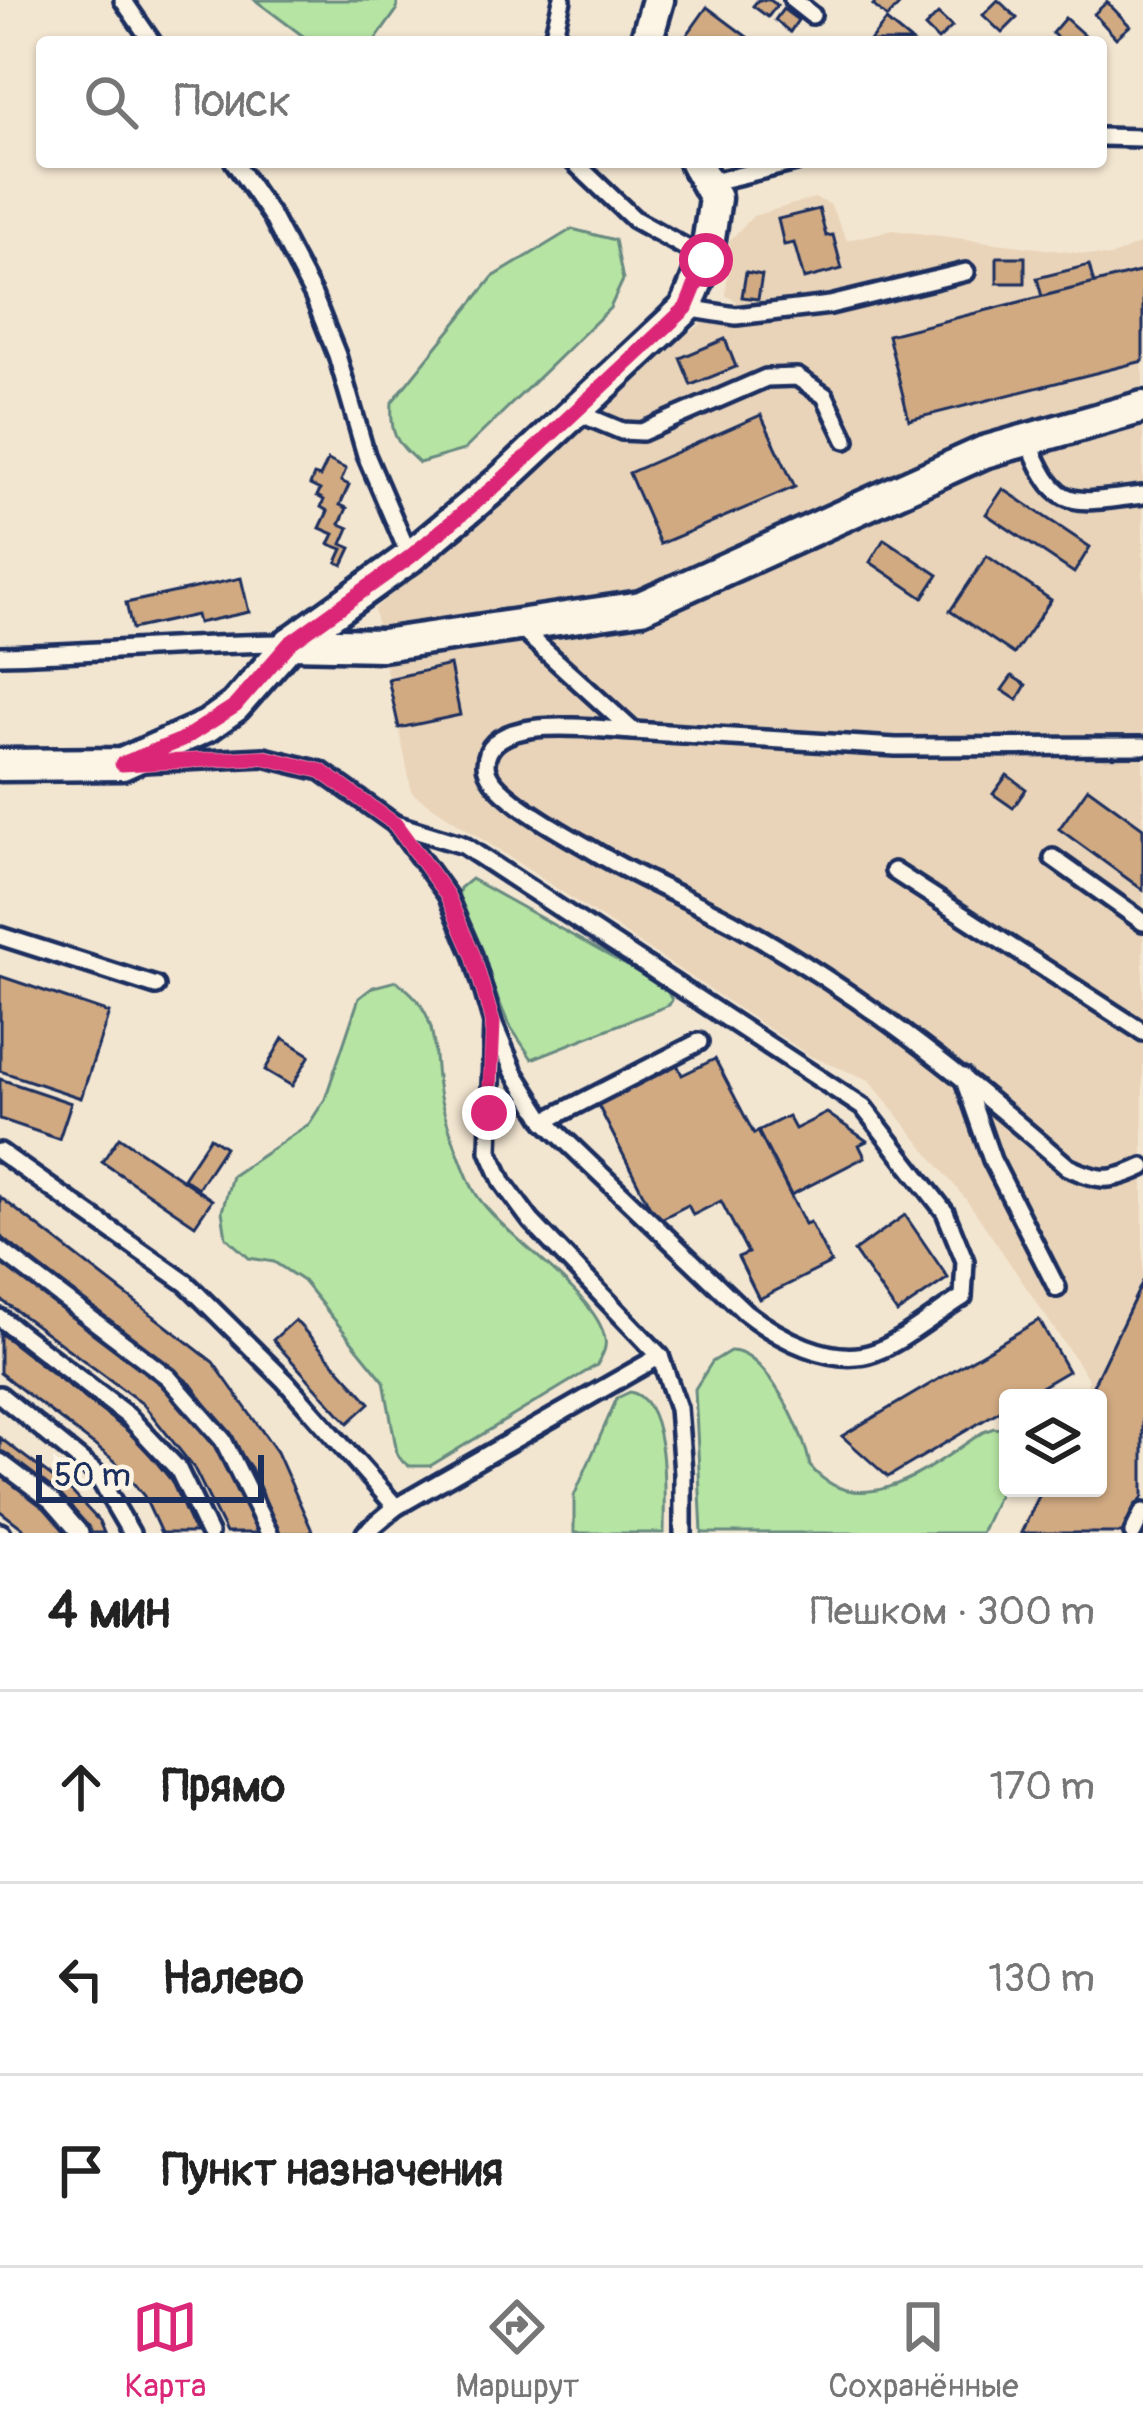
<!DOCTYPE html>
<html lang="ru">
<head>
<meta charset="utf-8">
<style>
  :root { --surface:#fff; --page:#f2f2f2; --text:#222; --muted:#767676; --line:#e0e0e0; --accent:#db2777 }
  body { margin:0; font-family:Pangolin,sans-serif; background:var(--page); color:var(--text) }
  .controls { position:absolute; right:36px; bottom:36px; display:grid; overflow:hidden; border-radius:12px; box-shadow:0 3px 9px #0004 }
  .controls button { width:108px; height:108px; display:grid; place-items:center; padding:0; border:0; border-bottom:3px solid var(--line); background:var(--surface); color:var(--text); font:60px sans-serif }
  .scale { position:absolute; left:36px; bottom:30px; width:228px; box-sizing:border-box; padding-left:12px; border:6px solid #1b2f5e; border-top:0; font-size:33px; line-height:42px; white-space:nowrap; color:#1b2f5e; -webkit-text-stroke:9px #fcf5e5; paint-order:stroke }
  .stop { position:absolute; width:36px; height:36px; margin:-27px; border:9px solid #db2777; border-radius:50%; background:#fff }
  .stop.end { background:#db2777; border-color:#fff; box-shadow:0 3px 12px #0008 }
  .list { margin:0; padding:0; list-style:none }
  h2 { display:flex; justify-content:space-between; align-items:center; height:156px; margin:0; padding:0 48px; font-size:51px }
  h2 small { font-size:39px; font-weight:400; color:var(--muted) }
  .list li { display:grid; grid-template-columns:78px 1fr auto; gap:36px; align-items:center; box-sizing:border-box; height:192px; padding:0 48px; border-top:3px solid var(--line) }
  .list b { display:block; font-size:45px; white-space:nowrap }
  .list em { font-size:39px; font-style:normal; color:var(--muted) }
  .icon { flex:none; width:66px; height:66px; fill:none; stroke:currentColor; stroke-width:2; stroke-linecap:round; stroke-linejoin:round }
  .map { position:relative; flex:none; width:1143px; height:1533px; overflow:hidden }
  .search { position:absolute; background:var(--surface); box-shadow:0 3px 9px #0004; left:36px; right:36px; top:36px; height:132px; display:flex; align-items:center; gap:30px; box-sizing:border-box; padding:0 42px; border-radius:12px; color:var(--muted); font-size:45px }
  .sheet { height:732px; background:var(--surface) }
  nav { display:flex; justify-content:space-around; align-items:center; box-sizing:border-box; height:168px; border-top:3px solid var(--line); background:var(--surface); font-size:33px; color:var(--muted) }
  nav a { display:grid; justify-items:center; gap:6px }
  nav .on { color:var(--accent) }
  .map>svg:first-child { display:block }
</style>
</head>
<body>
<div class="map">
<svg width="1143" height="1533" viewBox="0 0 1143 1533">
  <rect width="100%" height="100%" fill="#f3e6d1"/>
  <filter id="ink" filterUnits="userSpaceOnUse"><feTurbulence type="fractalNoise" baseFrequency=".00833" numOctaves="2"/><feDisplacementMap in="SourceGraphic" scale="24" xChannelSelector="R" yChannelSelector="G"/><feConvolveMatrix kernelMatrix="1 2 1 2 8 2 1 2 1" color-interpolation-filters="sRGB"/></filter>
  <g filter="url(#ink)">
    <path fill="#e9d4b9" d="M 814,198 L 830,204 L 847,240 L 893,230 L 1110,257 L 1143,242 L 1143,1533 L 1018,1533 L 1039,1488 L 1098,1488 L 1098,1398 L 1081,1398 L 1089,1380 L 971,1206 L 869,1080 L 810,1056 L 412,793 L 399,728 L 460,714 L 450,666 L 388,679 L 374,609 L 595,420 L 676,341 L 737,301 L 726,296 L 729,241 L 753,216 Z"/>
    <g fill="#b6e4a3" stroke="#688a80" stroke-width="3">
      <path d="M 255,0 L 397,0 L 397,10 L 374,42 L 311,42 Z"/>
      <path d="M 572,229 L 615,240 L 623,280 L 610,308 L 464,450 L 419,463 C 395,441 390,435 392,402 L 493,277 Z"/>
      <path d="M 471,879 L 665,987 L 672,1000 L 669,1005 L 532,1059 L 508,1023 L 457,900 L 460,888 Z"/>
      <path d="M 396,981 C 444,1013 430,1051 440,1097 C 445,1118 465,1176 476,1194 C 503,1237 597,1293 605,1339 C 607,1349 601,1357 597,1365 L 430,1466 L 410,1466 L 402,1461 L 397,1453 L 384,1381 L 303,1281 L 274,1262 L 249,1258 L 226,1237 L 222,1211 L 232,1176 L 309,1124 L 325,1099 L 359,998 L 373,987 Z"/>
      <path d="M 730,1351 C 766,1350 805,1434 810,1466 C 861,1527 934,1464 983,1432 L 994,1428 L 1008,1430 L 1008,1474 L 981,1533 L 702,1533 L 695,1389 L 712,1362 Z"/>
      <path d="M 630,1392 C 670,1399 664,1500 664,1533 L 574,1533 L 574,1496 L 617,1398 Z"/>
    </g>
    <g fill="#d1aa82" stroke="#1b2f5e" stroke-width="3">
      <path d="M 758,0 L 770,0 L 777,5 L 768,17 L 753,6 Z"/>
      <path d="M 878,0 L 896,0 L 900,4 L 887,18 L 873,5 Z"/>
      <path d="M 998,0 L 1017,18 L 1002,33 L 983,15 Z"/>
      <path d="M 1107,2 L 1130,26 L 1116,38 L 1094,14 Z"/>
      <path d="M 707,7 L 727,22 L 754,42 L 682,42 Z"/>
      <path d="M 783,9 L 798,20 L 790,32 L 775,20 Z"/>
      <path d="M 938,14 L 952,27 L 938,40 L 925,27 Z"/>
      <path d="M 1065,18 L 1085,36 L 1080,42 L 1062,42 L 1052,33 Z"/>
      <path d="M 886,21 L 912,42 L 869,42 Z"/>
      <path d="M 819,209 L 826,236 L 833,235 L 842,269 L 804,279 L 794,243 L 784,245 L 778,219 Z"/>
      <rect x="997" y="257" width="28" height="26"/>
      <path d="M 1089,265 L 1094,284 L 1042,297 L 1037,278 Z"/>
      <path d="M 1143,271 L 1143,361 L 909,420 L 888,335 Z"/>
      <path d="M 746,272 L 762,275 L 758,299 L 742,297 Z"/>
      <path d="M 725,339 L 736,367 L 691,385 L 680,358 Z"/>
      <path d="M 761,415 L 795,487 L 660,544 L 629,473 Z"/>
      <path d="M 328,460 L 346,469 L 341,481 L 349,485 L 340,505 L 347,508 L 340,524 L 349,528 L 342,544 L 351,548 L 343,565 L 337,562 L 343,549 L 329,544 L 334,534 L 320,528 L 328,511 L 321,507 L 324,500 L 317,496 L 320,490 L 310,485 L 314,475 L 320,477 Z"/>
      <path d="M 1003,489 L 1090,547 L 1074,573 L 986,514 Z"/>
      <path d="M 884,539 L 938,575 L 923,598 L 870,562 Z"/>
      <path d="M 987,556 L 1051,600 L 1014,654 L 950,611 Z"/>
      <path d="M 241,578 L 249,612 L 198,623 L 196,615 L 132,629 L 126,603 Z"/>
      <path d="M 450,665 L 460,715 L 399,728 L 388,679 Z"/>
      <path d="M 1012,676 L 1026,685 L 1017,700 L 1002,690 Z"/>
      <path d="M 1007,775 L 1026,789 L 1013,808 L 993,794 Z"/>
      <path d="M 1088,788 L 1143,828 L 1143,890 L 1059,829 Z"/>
      <path d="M 0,976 L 109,1013 L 81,1098 L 0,1071 Z"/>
      <path d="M 283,1038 L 310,1055 L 292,1086 L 265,1070 Z"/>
      <path d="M 715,1059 L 754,1134 L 758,1131 L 805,1224 L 810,1222 L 831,1263 L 759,1299 L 738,1257 L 748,1253 L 721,1201 L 693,1215 L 688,1205 L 657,1221 L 598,1105 L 676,1062 L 682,1075 Z"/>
      <path d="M 0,1079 L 71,1103 L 59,1139 L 0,1119 Z"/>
      <path d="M 827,1113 L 867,1141 L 859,1145 L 865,1157 L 791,1195 L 758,1131 L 788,1116 L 795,1129 Z"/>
      <path d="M 119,1137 L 212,1200 L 195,1225 L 102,1162 Z"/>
      <path d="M 210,1137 L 225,1147 L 198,1188 L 183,1178 Z"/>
      <path d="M 0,1197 L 213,1362 L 277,1452 L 313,1533 L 280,1533 L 251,1468 L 191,1384 L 0,1236 Z"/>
      <path d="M 905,1215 L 948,1278 L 897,1313 L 854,1251 Z"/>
      <path d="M 0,1260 L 165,1382 L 221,1451 L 260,1533 L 226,1533 L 194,1468 L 143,1404 L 0,1299 Z"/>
      <path d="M 1143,1281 L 1143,1496 L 1125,1533 L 1021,1533 L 1043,1488 L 1098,1488 L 1098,1398 L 1087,1398 Z"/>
      <path d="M 295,1320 L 370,1403 L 348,1423 L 273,1340 Z"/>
      <path d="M 1039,1320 L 1068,1371 L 1022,1398 L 1008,1398 L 1008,1406 L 888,1477 L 842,1436 Z"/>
      <path d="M 0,1333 L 137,1438 L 171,1480 L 195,1533 L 161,1533 L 144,1496 L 115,1461 L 0,1373 Z"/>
      <path d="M 0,1438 L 72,1492 L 99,1521 L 104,1533 L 29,1533 L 0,1511 Z"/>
    </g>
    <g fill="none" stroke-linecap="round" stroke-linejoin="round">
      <g stroke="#1b2f5e" stroke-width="24">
        <g id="lane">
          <path d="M 123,0 L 152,42"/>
          <path d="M 793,0 L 812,15"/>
          <path d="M 552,42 L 562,0"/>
          <path d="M 1101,137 L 1143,138"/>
          <path d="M 234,162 L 272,217 L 313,295 L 337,355 L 366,455 L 410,557"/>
          <path d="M 574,162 L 634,219 L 706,259"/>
          <path d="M 708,183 L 796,162"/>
          <path d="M 686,308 L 736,316 L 830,305 L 966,272"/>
          <path d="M 574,411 L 622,431 L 642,432 L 766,378 L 797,377 L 825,396 L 846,440"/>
          <path d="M 1028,439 C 1057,514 1071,503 1143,495"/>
          <path d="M 518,626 L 633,731 L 896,747 L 1143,746"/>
          <path d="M 0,655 C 96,653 191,643 287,643"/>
          <path d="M 633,731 C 599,730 487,711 486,764 C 485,794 573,838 597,853 C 642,880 690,899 736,924 C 857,991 964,1076 1068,1167 C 1100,1182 1111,1182 1143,1167"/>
          <path d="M 143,763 L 264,757 L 321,771 L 395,824 L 447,895 L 473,955 L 493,1023 L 489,1151 L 503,1183 L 531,1221 L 660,1356 L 678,1408 L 683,1473 L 683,1533"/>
          <path d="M 395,824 L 463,845 L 864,1108 L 945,1212 L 965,1261 L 963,1297 C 937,1313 902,1342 875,1352 C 832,1368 777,1337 745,1312 L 545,1121 L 514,1072 L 493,1023"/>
          <path d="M 1053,858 L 1143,922"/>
          <path d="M 894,871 L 1143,1032"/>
          <path d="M 0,936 L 156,986"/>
          <path d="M 963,1077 L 992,1160 L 1057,1288"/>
          <path d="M 545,1121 L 699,1042"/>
          <path d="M 0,1152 L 186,1283 L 285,1381 L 396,1507"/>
          <path d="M 0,1250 L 168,1377 L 223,1440 L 269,1533"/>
          <path d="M 0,1318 L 128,1416 L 178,1469 L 209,1533"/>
          <path d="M 0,1395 L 96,1473 L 131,1533"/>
          <path d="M 0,1462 L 52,1501 L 80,1533"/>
          <path d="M 0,1532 L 2,1533"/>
          <path d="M 365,1533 L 396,1507 L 660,1356"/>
          <path d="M 1133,1533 L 1143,1512"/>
        </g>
      </g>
      <g stroke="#1b2f5e" stroke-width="39">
        <g id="street">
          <path d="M 646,42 L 658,0"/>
          <path d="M 290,643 L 382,645 L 641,607 L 984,452 L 1143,407"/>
          <path d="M 0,765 L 122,764 L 207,726 L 235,706 L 290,643 L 410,557 L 501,481 L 686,308 L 706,259 L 715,198 L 695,162"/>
        </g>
      </g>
      <use href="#lane" stroke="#fcf5e5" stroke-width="15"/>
      <use href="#street" stroke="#fcf5e5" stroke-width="30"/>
    </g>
  </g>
  <g fill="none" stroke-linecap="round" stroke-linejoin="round" filter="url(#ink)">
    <path stroke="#db2777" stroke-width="15" d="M 489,1113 L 493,1023 L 473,955 L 447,895 L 395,824 L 321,771 L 263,757 L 122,764 L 182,740 L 235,706 L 290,643 L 410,557 L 501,481 L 686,308 L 706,260"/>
  </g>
</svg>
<div class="controls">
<button><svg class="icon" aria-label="layers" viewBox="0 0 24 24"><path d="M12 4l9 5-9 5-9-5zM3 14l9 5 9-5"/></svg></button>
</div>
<div class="scale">50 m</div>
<div class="stop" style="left:706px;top:260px"></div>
<div class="stop end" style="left:489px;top:1113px"></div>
<div class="search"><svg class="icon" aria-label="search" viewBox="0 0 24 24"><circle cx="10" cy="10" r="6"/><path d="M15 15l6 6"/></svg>Поиск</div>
</div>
<section class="sheet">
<h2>4 мин<small>Пешком · 300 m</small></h2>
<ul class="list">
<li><svg class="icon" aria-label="ahead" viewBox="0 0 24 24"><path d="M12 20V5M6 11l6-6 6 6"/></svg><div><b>Прямо</b></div><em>170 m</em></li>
<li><svg class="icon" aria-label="left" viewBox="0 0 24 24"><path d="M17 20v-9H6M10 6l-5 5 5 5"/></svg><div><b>Налево</b></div><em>130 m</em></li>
<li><svg class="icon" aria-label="arrive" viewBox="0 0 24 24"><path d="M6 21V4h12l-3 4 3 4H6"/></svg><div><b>Пункт назначения</b></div></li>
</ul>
</section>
<nav>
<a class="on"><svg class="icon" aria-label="map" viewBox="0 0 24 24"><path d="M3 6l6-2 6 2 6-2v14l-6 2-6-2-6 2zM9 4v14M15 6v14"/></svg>Карта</a>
<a><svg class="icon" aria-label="directions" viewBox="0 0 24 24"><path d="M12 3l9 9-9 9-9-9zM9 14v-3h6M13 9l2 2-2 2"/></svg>Маршрут</a>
<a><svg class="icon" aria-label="saved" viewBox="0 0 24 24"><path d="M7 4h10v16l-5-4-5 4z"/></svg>Сохранённые</a>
</nav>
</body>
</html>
